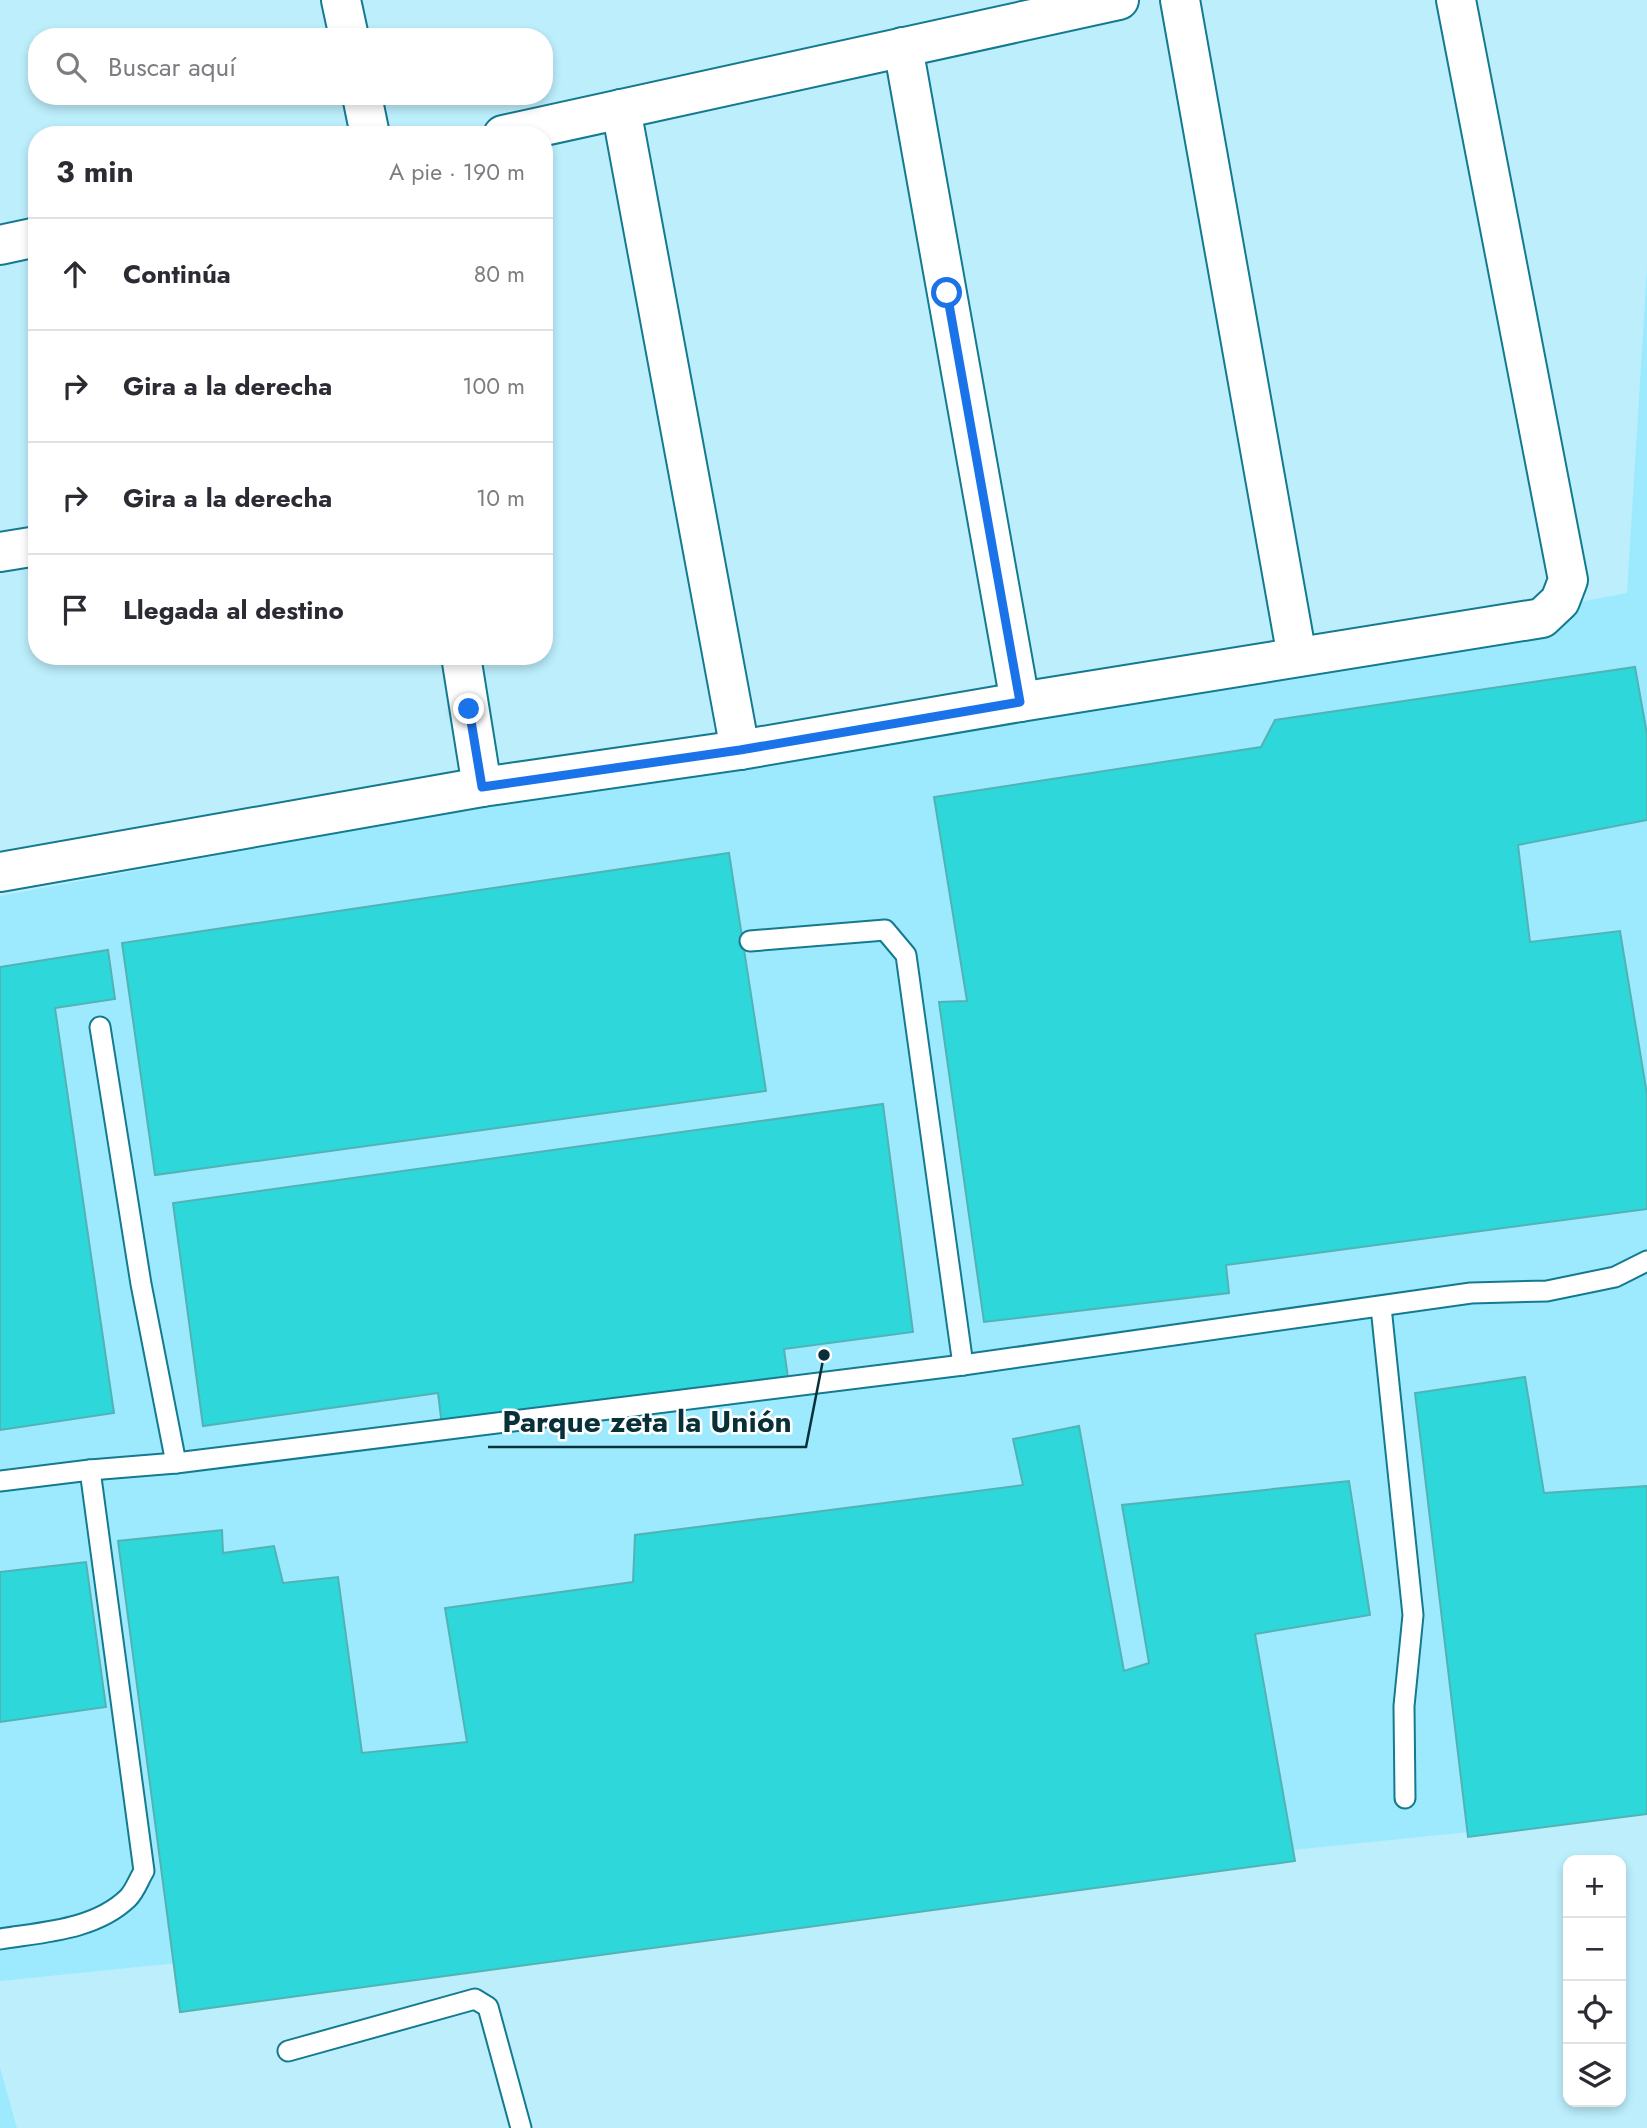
<!DOCTYPE html>
<html lang="es">
<head>
<meta charset="utf-8">
<style>
  :root { --surface:#fff; --page:#f2f2f3; --text:#2b2b33; --muted:#7c7c81; --line:#e1e1e2 }
  body { margin:0; font-family:Jost,sans-serif; background:var(--page); color:var(--text) }
  .controls { position:absolute; right:21px; bottom:21px; display:grid; overflow:hidden; border-radius:14px; box-shadow:0 4px 10px #0003 }
  .controls button { width:63px; height:63px; display:grid; place-items:center; padding:0; border:0; border-bottom:2px solid var(--line); background:var(--surface); color:var(--text); font:35px sans-serif }
  .stop { position:absolute; width:21px; height:21px; margin:-16px; border:5px solid #1a73e8; border-radius:50%; background:#fff }
  .stop.end { background:#1a73e8; border-color:#fff; box-shadow:0 2px 7px #0008 }
  .list { margin:0; padding:0; list-style:none }
  h2 { display:flex; justify-content:space-between; align-items:center; height:91px; margin:0; padding:0 28px; font-size:30px }
  h2 small { font-size:23px; font-weight:400; color:var(--muted) }
  .list li { display:grid; grid-template-columns:46px 1fr auto; gap:21px; align-items:center; box-sizing:border-box; height:112px; padding:0 28px; border-top:2px solid var(--line) }
  .list b { display:block; font-size:26px; white-space:nowrap }
  .list em { font-size:23px; font-style:normal; color:var(--muted) }
  .icon { flex:none; width:38px; height:38px; fill:none; stroke:currentColor; stroke-width:2; stroke-linecap:round; stroke-linejoin:round }
  .map { position:relative; flex:none; width:1647px; height:2128px; overflow:hidden }
  .search { position:absolute; background:var(--surface); box-shadow:0 4px 10px #0003; left:28px; top:28px; width:525px; height:77px; display:flex; align-items:center; gap:18px; box-sizing:border-box; padding:0 24px; border-radius:28px; color:var(--muted); font-size:26px }
  .panel { position:absolute; background:var(--surface); box-shadow:0 4px 10px #0003; left:28px; top:126px; width:525px; height:539px; border-radius:28px }
  .map>svg:first-child { display:block }
</style>
</head>
<body>
<div class="map">
<svg width="1647" height="2128" viewBox="0 0 1647 2128">
  <rect width="100%" height="100%" fill="#bceefc"/>
  <g fill="#9deafe">
    <path d="M 1647,268 L 1647,1814 L 0,1981 L 0,896 L 1627,593 Z"/>
    <path d="M 0,2068 L 17,2128 L 0,2128 Z"/>
  </g>
  <g fill="#2dd7da" stroke="#52b3b4" stroke-width="2">
    <path d="M 1635,667 L 1647,734 L 1647,820 L 1518,845 L 1530,942 L 1620,931 L 1647,1094 L 1647,1209 L 1226,1265 L 1229,1293 L 984,1322 L 939,1002 L 967,1001 L 934,797 L 1261,747 L 1275,720 Z"/>
    <path d="M 729,853 L 766,1091 L 155,1175 L 122,943 Z"/>
    <path d="M 108,950 L 115,999 L 55,1008 L 114,1413 L 0,1430 L 0,967 Z"/>
    <path d="M 883,1104 L 913,1332 L 784,1349 L 788,1378 L 442,1426 L 438,1393 L 203,1426 L 173,1203 Z"/>
    <path d="M 1525,1377 L 1544,1493 L 1647,1486 L 1647,1814 L 1468,1837 L 1415,1393 Z"/>
    <path d="M 1079,1426 L 1124,1671 L 1149,1663 L 1122,1505 L 1349,1481 L 1370,1615 L 1255,1634 L 1295,1861 L 180,2012 L 118,1541 L 222,1530 L 223,1553 L 274,1546 L 283,1583 L 338,1577 L 362,1753 L 467,1742 L 445,1608 L 633,1582 L 635,1535 L 1023,1485 L 1013,1439 Z"/>
    <path d="M 86,1562 L 106,1707 L 0,1722 L 0,1572 Z"/>
  </g>
  <g fill="none" stroke-linecap="round" stroke-linejoin="round">
    <g stroke="#147a90" stroke-width="23">
      <g id="lane">
        <path d="M 750,941 L 885,930 L 906,955 L 963,1365"/>
        <path d="M 100,1027 L 141,1284 L 176,1463"/>
        <path d="M 1381,1307 L 1413,1615 L 1404,1706 L 1405,1798"/>
        <path d="M 0,1481 L 90,1470 L 176,1463 L 963,1365 L 1471,1293 L 1547,1291 L 1615,1277 L 1647,1261"/>
        <path d="M 0,1939 C 43,1932 95,1930 128,1898 C 135,1891 139,1879 144,1871 L 90,1470"/>
        <path d="M 288,2051 L 475,1999 L 488,2007 L 521,2128"/>
      </g>
    </g>
    <g stroke="#147a90" stroke-width="42">
      <g id="street">
        <path d="M 341,0 L 349,37"/>
        <path d="M 1180,0 L 1297,657"/>
        <path d="M 903,47 L 1020,702"/>
        <path d="M 362,96 L 370,135"/>
        <path d="M 621,109 L 740,750"/>
        <path d="M 503,135 L 1119,0"/>
        <path d="M 0,245 L 37,237"/>
        <path d="M 0,552 L 37,546"/>
        <path d="M 461,656 L 482,787"/>
        <path d="M 0,872 L 482,787 L 740,750 L 1020,702 L 1542,618 L 1560,601 L 1568,580 L 1456,0"/>
      </g>
    </g>
    <use href="#lane" stroke="#fff" stroke-width="19"/>
    <use href="#street" stroke="#fff" stroke-width="38"/>
  </g>
  <g fill="none" stroke-linecap="round" stroke-linejoin="round">
    <path stroke="#1a73e8" stroke-width="9" d="M 469,709 L 482,787 L 740,750 L 1020,702 L 947,293"/>
  </g>
  <path fill="none" stroke="#083039" stroke-width="2.5" d="M824 1355L806 1447H488"/>
  <circle fill="#083039" stroke="#fff" stroke-width="2.5" cx="824" cy="1355" r="7"/>
  <g font-size="30" text-anchor="middle" font-weight="bold" fill="#083039" stroke="#fff" stroke-width="5" stroke-linejoin="round" paint-order="stroke">
    <text x="647" y="1432">Parque zeta la Unión</text>
  </g>
</svg>
<div class="controls">
<button>+</button>
<button>−</button>
<button><svg class="icon" aria-label="locate" viewBox="0 0 24 24"><circle cx="12" cy="12" r="6"/><path d="M12 2v4M12 18v4M2 12h4M18 12h4"/></svg></button>
<button><svg class="icon" aria-label="layers" viewBox="0 0 24 24"><path d="M12 4l9 5-9 5-9-5zM3 14l9 5 9-5"/></svg></button>
</div>
<div class="stop" style="left:947px;top:293px"></div>
<div class="stop end" style="left:469px;top:709px"></div>
<div class="search"><svg class="icon" aria-label="search" viewBox="0 0 24 24"><circle cx="10" cy="10" r="6"/><path d="M15 15l6 6"/></svg>Buscar aquí</div>
<section class="panel">
<h2>3 min<small>A pie · 190 m</small></h2>
<ul class="list">
<li><svg class="icon" aria-label="ahead" viewBox="0 0 24 24"><path d="M12 20V5M6 11l6-6 6 6"/></svg><div><b>Continúa</b></div><em>80 m</em></li>
<li><svg class="icon" aria-label="right" viewBox="0 0 24 24"><path d="M7 20v-9h11M14 6l5 5-5 5"/></svg><div><b>Gira a la derecha</b></div><em>100 m</em></li>
<li><svg class="icon" aria-label="right" viewBox="0 0 24 24"><path d="M7 20v-9h11M14 6l5 5-5 5"/></svg><div><b>Gira a la derecha</b></div><em>10 m</em></li>
<li><svg class="icon" aria-label="arrive" viewBox="0 0 24 24"><path d="M6 21V4h12l-3 4 3 4H6"/></svg><div><b>Llegada al destino</b></div></li>
</ul>
</section>
</div>
</body>
</html>
